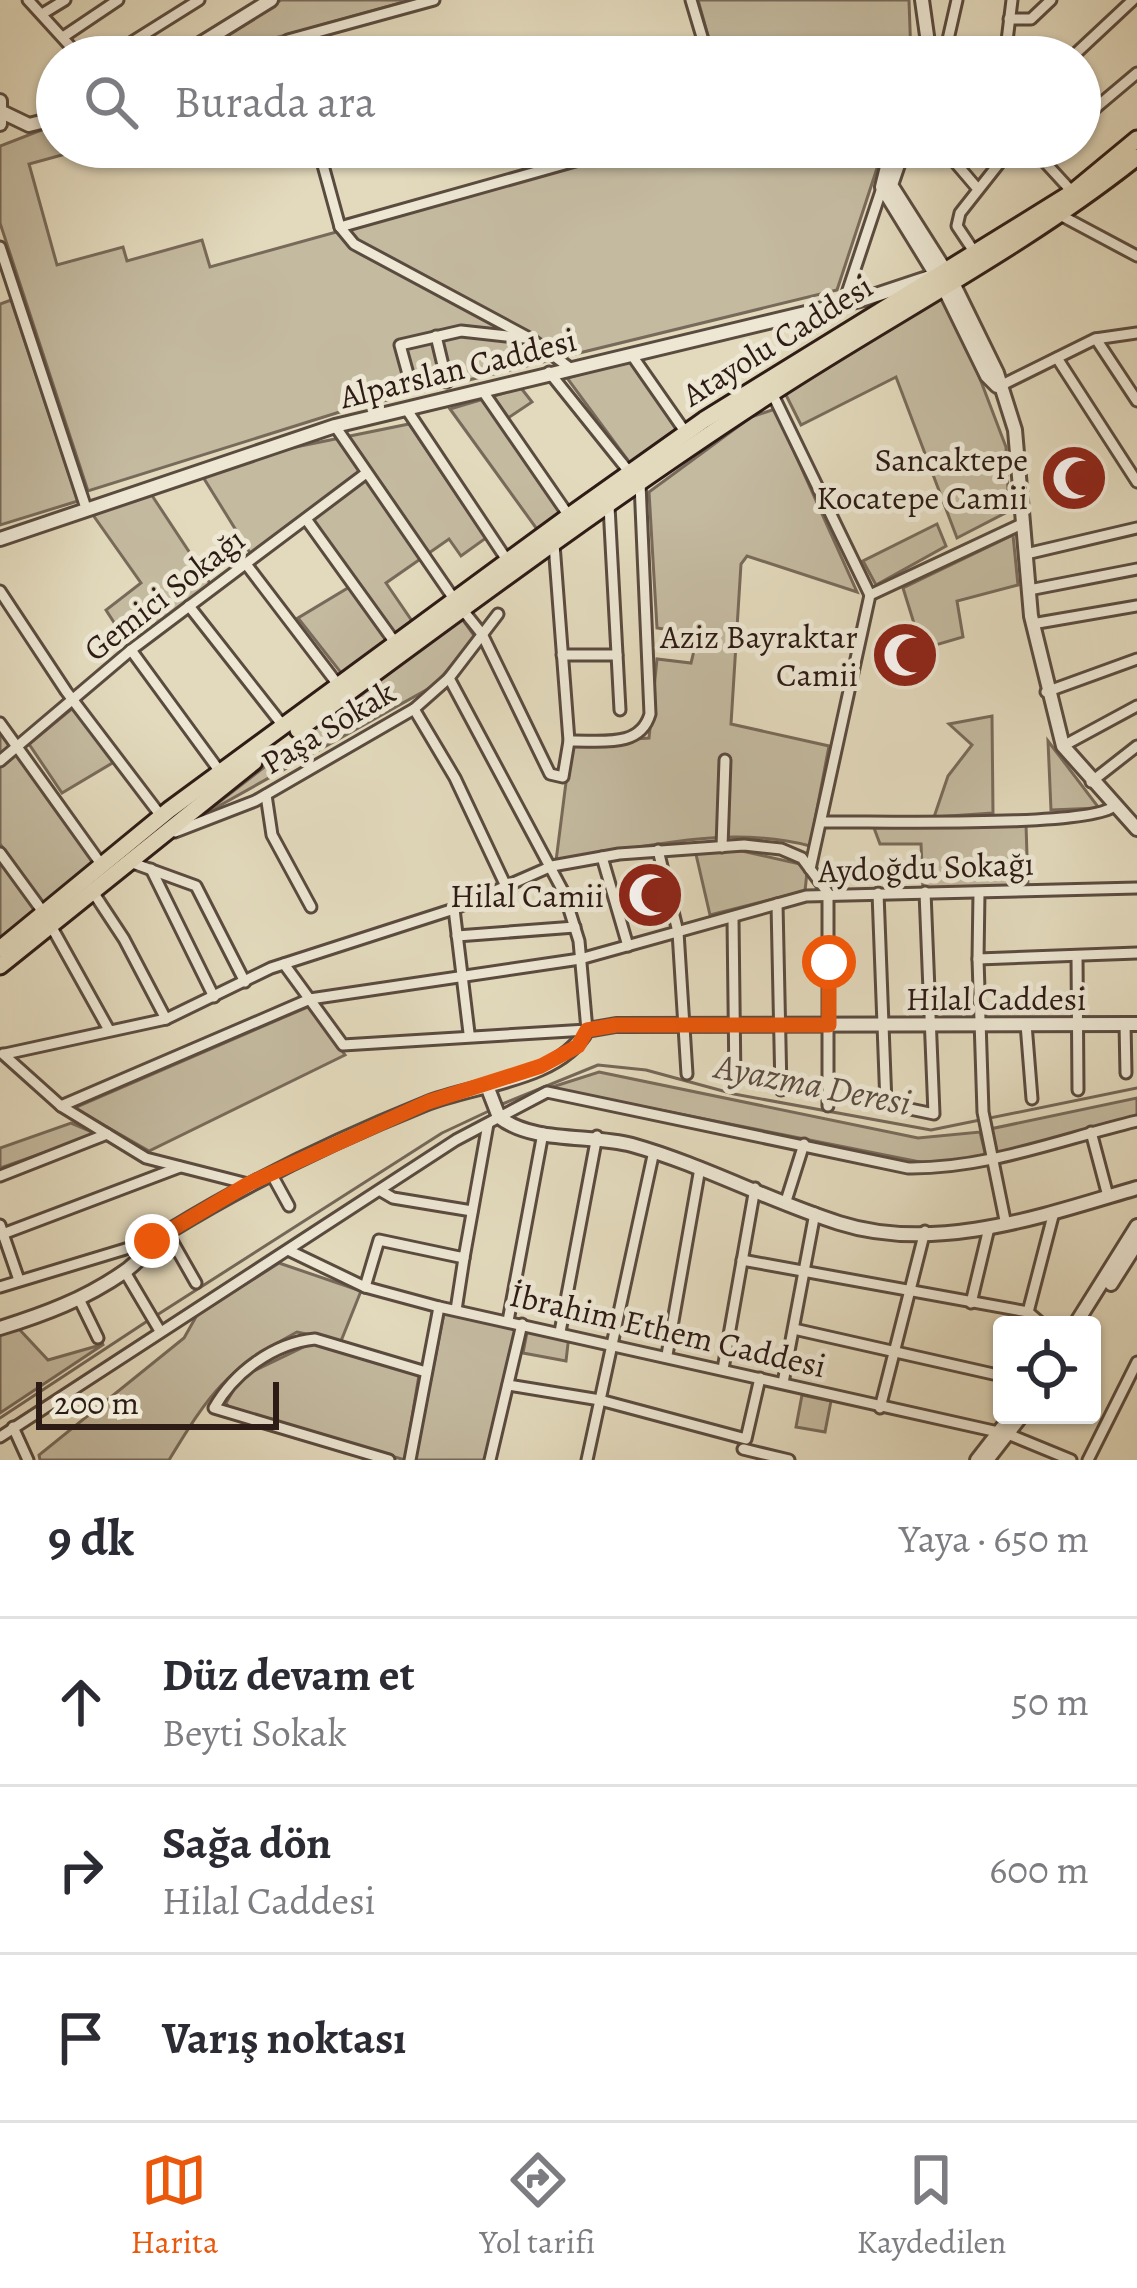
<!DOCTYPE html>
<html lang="tr">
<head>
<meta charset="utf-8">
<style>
  :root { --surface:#fff; --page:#f2f2f3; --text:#2b2b33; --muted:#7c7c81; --line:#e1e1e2; --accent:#ea580c }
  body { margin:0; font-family:Alegreya,serif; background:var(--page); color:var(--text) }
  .controls { position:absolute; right:36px; bottom:36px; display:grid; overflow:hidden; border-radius:12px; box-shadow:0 3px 9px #0004 }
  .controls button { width:108px; height:108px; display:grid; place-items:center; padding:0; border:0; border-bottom:3px solid var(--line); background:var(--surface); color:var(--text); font:60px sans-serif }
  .scale { position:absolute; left:36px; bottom:30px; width:243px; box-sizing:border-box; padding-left:12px; border:6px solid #2d1b15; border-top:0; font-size:33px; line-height:42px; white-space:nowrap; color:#2d1b15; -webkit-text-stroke:9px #ede7d4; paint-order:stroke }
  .stop { position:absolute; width:36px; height:36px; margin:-27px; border:9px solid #ea580c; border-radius:50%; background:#fff }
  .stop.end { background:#ea580c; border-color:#fff; box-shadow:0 3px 12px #0008 }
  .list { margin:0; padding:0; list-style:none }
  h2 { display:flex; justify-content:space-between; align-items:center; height:156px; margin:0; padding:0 48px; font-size:51px }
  h2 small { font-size:39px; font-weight:400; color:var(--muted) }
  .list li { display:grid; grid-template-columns:78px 1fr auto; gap:36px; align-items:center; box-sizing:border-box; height:168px; padding:0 48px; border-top:3px solid var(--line) }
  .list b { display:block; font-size:45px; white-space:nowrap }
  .list p { margin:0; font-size:39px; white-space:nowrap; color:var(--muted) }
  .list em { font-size:39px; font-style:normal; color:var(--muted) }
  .icon { flex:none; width:66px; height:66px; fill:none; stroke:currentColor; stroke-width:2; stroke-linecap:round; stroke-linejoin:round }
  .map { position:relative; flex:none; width:1137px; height:1460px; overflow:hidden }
  .search { position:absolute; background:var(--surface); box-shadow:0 3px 9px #0004; left:36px; right:36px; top:36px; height:132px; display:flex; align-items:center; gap:30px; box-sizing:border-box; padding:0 42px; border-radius:66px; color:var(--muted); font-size:45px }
  .sheet { height:660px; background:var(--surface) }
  nav { display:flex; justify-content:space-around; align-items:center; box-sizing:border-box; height:168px; border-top:3px solid var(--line); background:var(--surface); font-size:33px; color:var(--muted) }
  nav a { display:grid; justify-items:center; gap:6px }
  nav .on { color:var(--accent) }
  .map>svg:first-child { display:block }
</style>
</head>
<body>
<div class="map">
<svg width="1137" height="1460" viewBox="0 0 1137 1460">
  <rect width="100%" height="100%" fill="#e3dabd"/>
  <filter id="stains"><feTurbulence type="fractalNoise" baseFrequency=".00167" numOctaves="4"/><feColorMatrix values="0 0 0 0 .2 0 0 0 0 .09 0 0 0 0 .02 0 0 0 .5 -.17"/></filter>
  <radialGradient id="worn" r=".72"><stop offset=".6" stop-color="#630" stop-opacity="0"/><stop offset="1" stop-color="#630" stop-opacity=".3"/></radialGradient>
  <g fill="#c4baa0" stroke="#786a5a" stroke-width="3">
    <path d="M 281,0 L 411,0 L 228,51 L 229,57 L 188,57 Z"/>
    <path d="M 698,0 L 909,0 L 911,57 L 714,57 Z"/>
    <path d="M 57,124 L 57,147 L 91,147 L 29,164 L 57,265 L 123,247 L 127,261 L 202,240 L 210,267 L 643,147 L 884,147 L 837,290 L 346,410 L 88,491 L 0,223 L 0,146 Z"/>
    <path d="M 947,292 L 1006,447 L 1009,511 L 957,538 L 896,377 L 801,425 L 783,389 Z"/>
    <path d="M 11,300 L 78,501 L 0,525 L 0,304 Z"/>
    <path d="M 630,361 L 679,429 L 632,466 L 567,378 Z"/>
    <path d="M 521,388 L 532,402 L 499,424 L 564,515 L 539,532 L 450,409 Z"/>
    <path d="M 775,409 L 857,592 L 747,556 L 741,564 L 731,724 L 829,746 L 810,846 C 727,824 640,848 556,861 L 571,743 L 649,738 L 657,659 L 691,663 L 698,634 L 657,628 L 649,492 L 751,417 Z"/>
    <path d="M 409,424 L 486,538 L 461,556 L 449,539 L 386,583 L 412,621 L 342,674 L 298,618 L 356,583 L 306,514 L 252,556 L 203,477 L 281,450 Z"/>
    <path d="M 151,494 L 211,585 L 130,647 L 106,610 L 141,583 L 93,515 Z"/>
    <path d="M 937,524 L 946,546 L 876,585 L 863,561 Z"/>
    <path d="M 1013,535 L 1018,585 L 957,601 L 963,637 L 922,649 L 903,588 Z"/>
    <path d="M 460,616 L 475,637 L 435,685 L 201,816 Z"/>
    <path d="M 74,707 L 114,762 L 62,793 L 29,744 Z"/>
    <path d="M 992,716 L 993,813 L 934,817 L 948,776 L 972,745 L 949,724 Z"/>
    <path d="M 0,726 L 98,860 L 44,905 L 0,844 Z"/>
    <path d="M 1048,741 L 1099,808 L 1051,810 Z"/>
    <path d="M 1026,824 L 1028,887 L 923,888 L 921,844 L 880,844 L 874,828 Z"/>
    <path d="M 695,850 L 742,851 L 800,864 L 807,872 L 805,891 L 710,915 Z"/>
    <path d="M 0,858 L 38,910 L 0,943 Z"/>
    <path d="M 310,1006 L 345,1055 L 149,1151 L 74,1108 Z"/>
    <path d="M 599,1072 L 918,1138 L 980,1132 L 986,1157 L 925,1163 L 549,1088 Z"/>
    <path d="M 1137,1098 L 1137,1120 L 996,1157 L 990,1129 Z"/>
    <path d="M 71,1123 L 97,1134 L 0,1168 L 0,1148 Z"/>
    <path d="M 279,1263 L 361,1291 L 341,1341 L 297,1332 C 225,1371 211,1391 169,1460 L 40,1460 L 39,1455 L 184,1338 L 197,1315 Z"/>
    <path d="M 444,1313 L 518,1328 L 487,1460 L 415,1460 Z"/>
    <path d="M 528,1327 L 569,1335 L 566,1361 L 523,1353 Z"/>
    <path d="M 19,1329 L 48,1360 L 104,1344 L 0,1413 L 0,1335 Z"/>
    <path d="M 312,1343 L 419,1375 L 405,1460 L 231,1410 L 226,1403 L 241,1377 Z"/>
    <path d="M 802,1395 L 831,1401 L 825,1432 L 796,1427 Z"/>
  </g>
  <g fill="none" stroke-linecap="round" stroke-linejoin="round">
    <g stroke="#756758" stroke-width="3">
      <path d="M 500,1105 L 598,1065 L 646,1070 L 734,1094 L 931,1130 L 1137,1088"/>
      <path d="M 157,1315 L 442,1133 L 491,1110"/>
      <path d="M 0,1418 L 149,1320"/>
    </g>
    <g stroke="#5a4b3f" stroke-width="15">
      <g id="minor">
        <path d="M 28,0 L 80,57"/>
        <path d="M 691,0 L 708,57"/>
        <path d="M 42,14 L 65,0"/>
        <path d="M 1009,19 L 1031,19 L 1051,0"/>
        <path d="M 63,37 L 118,0"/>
        <path d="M 108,57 L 199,0"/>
        <path d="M 293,57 L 288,40 L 434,0"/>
        <path d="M 944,57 L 957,0"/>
        <path d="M 1005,57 L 1012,0"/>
        <path d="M 1072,57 L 1133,0"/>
        <path d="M 1080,121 L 1137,73"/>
        <path d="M 318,147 L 340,227 L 354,244 L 531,339 L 570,368"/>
        <path d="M 942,147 L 977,188"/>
        <path d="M 973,147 L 996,166"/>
        <path d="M 1031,147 L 1076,196"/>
        <path d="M 1062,216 L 1137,256"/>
        <path d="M 340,227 L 625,147"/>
        <path d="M 0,247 L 86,508"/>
        <path d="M 975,253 L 957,226 L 960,213 L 1012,147"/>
        <path d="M 844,302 L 882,188"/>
        <path d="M 436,336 L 447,382"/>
        <path d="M 1096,339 L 1137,401"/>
        <path d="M 631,354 L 686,433"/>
        <path d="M 1057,358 L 1137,482"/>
        <path d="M 549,372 L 630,473"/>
        <path d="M 411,385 L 400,345 L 461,331 L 525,338"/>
        <path d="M 998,387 L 1095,339 L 1137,333"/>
        <path d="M 482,390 L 569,516"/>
        <path d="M 772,393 L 870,595"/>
        <path d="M 407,410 L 507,560"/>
        <path d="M 335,426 L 454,599"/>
        <path d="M 609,506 L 620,710"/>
        <path d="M 306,519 L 396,644"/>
        <path d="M 1026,554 L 1137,528"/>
        <path d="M 246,564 L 339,686"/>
        <path d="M 1029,590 L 1137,569"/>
        <path d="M 0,591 L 66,691 L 161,816"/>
        <path d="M 189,606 L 284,727"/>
        <path d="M 462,609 L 482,634 L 550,774 L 563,777 L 569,741 L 554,544"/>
        <path d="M 1032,624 L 1137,606"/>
        <path d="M 131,650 L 221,773"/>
        <path d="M 562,655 L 617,655"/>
        <path d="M 1046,692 L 1137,659"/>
        <path d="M 414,709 L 455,778 L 505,884"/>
        <path d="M 0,723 L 101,864"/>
        <path d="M 569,741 C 600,740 640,749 650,714 L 640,483"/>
        <path d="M 1063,746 L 1137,706"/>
        <path d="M 0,761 L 131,650 L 365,474"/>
        <path d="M 1091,782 L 1137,746"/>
        <path d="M 266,795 L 272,835 L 311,907"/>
        <path d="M 823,822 C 870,821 1090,828 1114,806"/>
        <path d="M 175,832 L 255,801 L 414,709 L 449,678 L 498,614"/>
        <path d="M 722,847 L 725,760"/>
        <path d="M 658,850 L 678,932 L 687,1074"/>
        <path d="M 0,853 L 43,912"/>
        <path d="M 602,857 L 628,946"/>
        <path d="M 130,862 L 196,886 L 245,982"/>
        <path d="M 151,869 L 214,997"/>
        <path d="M 810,869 L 870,595 L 1024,523"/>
        <path d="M 91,889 L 124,939 L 166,1019"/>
        <path d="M 878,893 L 886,1104 L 934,1114 L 925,892"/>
        <path d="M 979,893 L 978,959 L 1137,953"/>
        <path d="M 777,904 L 781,1090"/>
        <path d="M 454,909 L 469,1033"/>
        <path d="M 733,919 L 735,1083"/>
        <path d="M 50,924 L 109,1030"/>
        <path d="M 457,936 L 575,927"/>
        <path d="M 1077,956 L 1078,1090"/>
        <path d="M 978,959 L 983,1112 L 1006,1225"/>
        <path d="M 284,964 L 343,1045 L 587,1030 L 579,941 L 564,893 L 449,678"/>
        <path d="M 1026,1024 L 1032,1099"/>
        <path d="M 1125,1024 L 1126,1073"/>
        <path d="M 3,1054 L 61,1106 L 146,1158 L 248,1184"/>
        <path d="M 5,1054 L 166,1019 L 271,968 L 454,909 L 552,866 L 619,854 L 744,845 L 781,849 L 802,858 L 828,893 L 828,1106"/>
        <path d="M 61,1106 L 310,999 L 580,959 L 806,896 L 1137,888"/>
        <path d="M 1091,1132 L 1108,1196"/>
        <path d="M 272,1175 L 289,1206"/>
        <path d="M 0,1176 L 107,1134"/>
        <path d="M 381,1191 L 393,1198 L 472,1211"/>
        <path d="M 786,1201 L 804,1144"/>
        <path d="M 0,1225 L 19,1280"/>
        <path d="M 167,1232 L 196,1283"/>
        <path d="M 0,1235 L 180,1167"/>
        <path d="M 290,1251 L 365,1287 L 439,1307 L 998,1432"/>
        <path d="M 742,1260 L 1028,1312 L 1043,1325"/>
        <path d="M 125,1272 L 160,1331"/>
        <path d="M 0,1287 L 152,1241"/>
        <path d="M 365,1287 L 379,1240 L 464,1258 L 488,1124"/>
        <path d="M 79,1299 L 98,1338"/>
        <path d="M 971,1303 L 989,1228"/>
        <path d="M 456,1310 L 464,1258"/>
        <path d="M 1028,1312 L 1054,1212"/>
        <path d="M 508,1321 L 543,1133"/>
        <path d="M 794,1329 L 1002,1376"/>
        <path d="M 560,1332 L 597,1136"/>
        <path d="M 667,1355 L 700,1168"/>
        <path d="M 723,1369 L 755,1188"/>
        <path d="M 783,1383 L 815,1213"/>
        <path d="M 508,1385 L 600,1400 L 746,1439 L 760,1378"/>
        <path d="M 880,1408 L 925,1231"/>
        <path d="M 13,1427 L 28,1460"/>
        <path d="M 1008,1434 L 1071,1460"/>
        <path d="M 0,1437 L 456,1140 L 547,1092 L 908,1168 C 987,1169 1061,1139 1137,1121"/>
        <path d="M 743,1449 L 789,1460"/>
        <path d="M 389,1460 L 214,1408 C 234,1373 273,1343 315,1339 L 426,1372"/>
        <path d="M 410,1460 L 439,1307"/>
        <path d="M 490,1460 L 522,1324"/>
        <path d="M 587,1460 L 654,1151"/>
        <path d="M 1088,1460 L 1137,1362"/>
      </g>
    </g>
    <g stroke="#5a4b3f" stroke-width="18">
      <g id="tertiary">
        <path d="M 922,0 L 930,57"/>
        <path d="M 179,57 L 271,0"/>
        <path d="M 0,101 L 0,124"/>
        <path d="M 4,113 L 29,125 L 57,118"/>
        <path d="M 904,147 L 891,185 L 945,270"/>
        <path d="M 951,279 L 997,373 L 1015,430 L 1031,616 L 1063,746 L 1137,829"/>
        <path d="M 942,284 L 987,376 L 997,386"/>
        <path d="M 0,539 L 335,426 L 864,299 L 936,275 L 882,187 L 892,147"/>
        <path d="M 487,1086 L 499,1117 C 534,1144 591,1134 632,1145 C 703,1165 769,1201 839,1223 C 936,1254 1045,1215 1137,1188"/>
        <path d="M 1111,1284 L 1137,1243"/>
        <path d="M 1075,1325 L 1137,1226"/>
        <path d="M 0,1328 C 45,1314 85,1299 124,1272 C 142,1260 152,1241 171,1230 C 251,1181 338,1139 425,1104 C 474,1084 558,1081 587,1030 L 616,1025 L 1137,1024"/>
        <path d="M 977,1460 L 1012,1415"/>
        <path d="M 987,1460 L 1022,1415"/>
      </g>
    </g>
    <g stroke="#2d1b15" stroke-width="21">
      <g id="primary">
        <path d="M 298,730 C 454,615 609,499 772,393 C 893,314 1024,247 1137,157"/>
        <path d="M 0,949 L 169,810 L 569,516 L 704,420 L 1073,192 L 1137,139"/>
        <path d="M 0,966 L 254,762"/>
      </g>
    </g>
    <use href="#minor" stroke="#ede7d4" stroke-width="9"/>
    <use href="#tertiary" stroke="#ede7d4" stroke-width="12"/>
    <use href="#primary" stroke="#e3dabd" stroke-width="15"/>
  </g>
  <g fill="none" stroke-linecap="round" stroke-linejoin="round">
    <path stroke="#ea580c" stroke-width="15" d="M 152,1241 L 248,1184 L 428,1102 L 541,1066 L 578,1046 L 587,1030 L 616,1025 L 829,1025 L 829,962"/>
  </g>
  <defs>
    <g id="mosque-disc" transform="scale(3.45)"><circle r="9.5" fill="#8f2418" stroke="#ede7d4"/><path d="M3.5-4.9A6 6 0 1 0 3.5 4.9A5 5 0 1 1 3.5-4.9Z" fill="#fff"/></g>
  </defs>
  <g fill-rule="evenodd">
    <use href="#mosque-disc" x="1074" y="478"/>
    <use href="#mosque-disc" x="905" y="655"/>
    <use href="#mosque-disc" x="650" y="895"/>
  </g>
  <g text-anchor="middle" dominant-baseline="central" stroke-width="10" stroke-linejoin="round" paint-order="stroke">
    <g font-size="33" fill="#2d1b15" stroke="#ede7d4">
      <text transform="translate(777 340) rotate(-32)">Atayolu Caddesi</text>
      <text transform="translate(458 368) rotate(-14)">Alparslan Caddesi</text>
      <text transform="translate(164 594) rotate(-38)">Gemici Sokağı</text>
      <text transform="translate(328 727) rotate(-31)">Paşa Sokak</text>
      <text transform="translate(926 867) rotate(-2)">Aydoğdu Sokağı</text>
      <text x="996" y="998">Hilal Caddesi</text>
      <text transform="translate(668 1330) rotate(13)">İbrahim Ethem Caddesi</text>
    </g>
    <g font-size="33" fill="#2d1b15" stroke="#ede7d4" text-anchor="end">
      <text x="1028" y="459">Sancaktepe<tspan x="1028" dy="38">Kocatepe Camii</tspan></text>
      <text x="858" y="636">Aziz Bayraktar<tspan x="858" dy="38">Camii</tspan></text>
      <text x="604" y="895">Hilal Camii</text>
    </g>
    <g font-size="36" font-style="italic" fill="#5d4d41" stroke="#ede7d4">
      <text transform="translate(813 1084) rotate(11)">Ayazma Deresi</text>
    </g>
  </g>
  <rect width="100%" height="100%" filter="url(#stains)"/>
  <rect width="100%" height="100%" fill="url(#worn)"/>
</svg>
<div class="controls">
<button><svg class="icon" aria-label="locate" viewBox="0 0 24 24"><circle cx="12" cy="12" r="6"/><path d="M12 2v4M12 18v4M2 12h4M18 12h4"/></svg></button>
</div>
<div class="scale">200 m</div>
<div class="stop" style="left:829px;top:962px"></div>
<div class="stop end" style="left:152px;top:1241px"></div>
<div class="search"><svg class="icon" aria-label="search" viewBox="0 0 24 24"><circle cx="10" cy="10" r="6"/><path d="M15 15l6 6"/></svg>Burada ara</div>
</div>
<section class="sheet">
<h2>9 dk<small>Yaya · 650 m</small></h2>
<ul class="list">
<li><svg class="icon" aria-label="ahead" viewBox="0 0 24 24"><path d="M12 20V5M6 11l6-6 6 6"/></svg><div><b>Düz devam et</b><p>Beyti Sokak</p></div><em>50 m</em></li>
<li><svg class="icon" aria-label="right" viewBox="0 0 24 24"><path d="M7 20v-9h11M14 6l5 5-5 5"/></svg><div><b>Sağa dön</b><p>Hilal Caddesi</p></div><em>600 m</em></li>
<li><svg class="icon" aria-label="arrive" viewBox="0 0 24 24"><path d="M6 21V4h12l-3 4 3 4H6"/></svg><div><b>Varış noktası</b></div></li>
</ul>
</section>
<nav>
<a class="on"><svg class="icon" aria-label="map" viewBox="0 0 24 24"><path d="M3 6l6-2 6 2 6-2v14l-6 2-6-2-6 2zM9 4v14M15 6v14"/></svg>Harita</a>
<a><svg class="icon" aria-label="directions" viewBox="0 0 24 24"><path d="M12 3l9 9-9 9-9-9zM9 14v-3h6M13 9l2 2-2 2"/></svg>Yol tarifi</a>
<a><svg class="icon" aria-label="saved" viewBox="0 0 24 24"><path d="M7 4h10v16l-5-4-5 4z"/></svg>Kaydedilen</a>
</nav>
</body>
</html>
